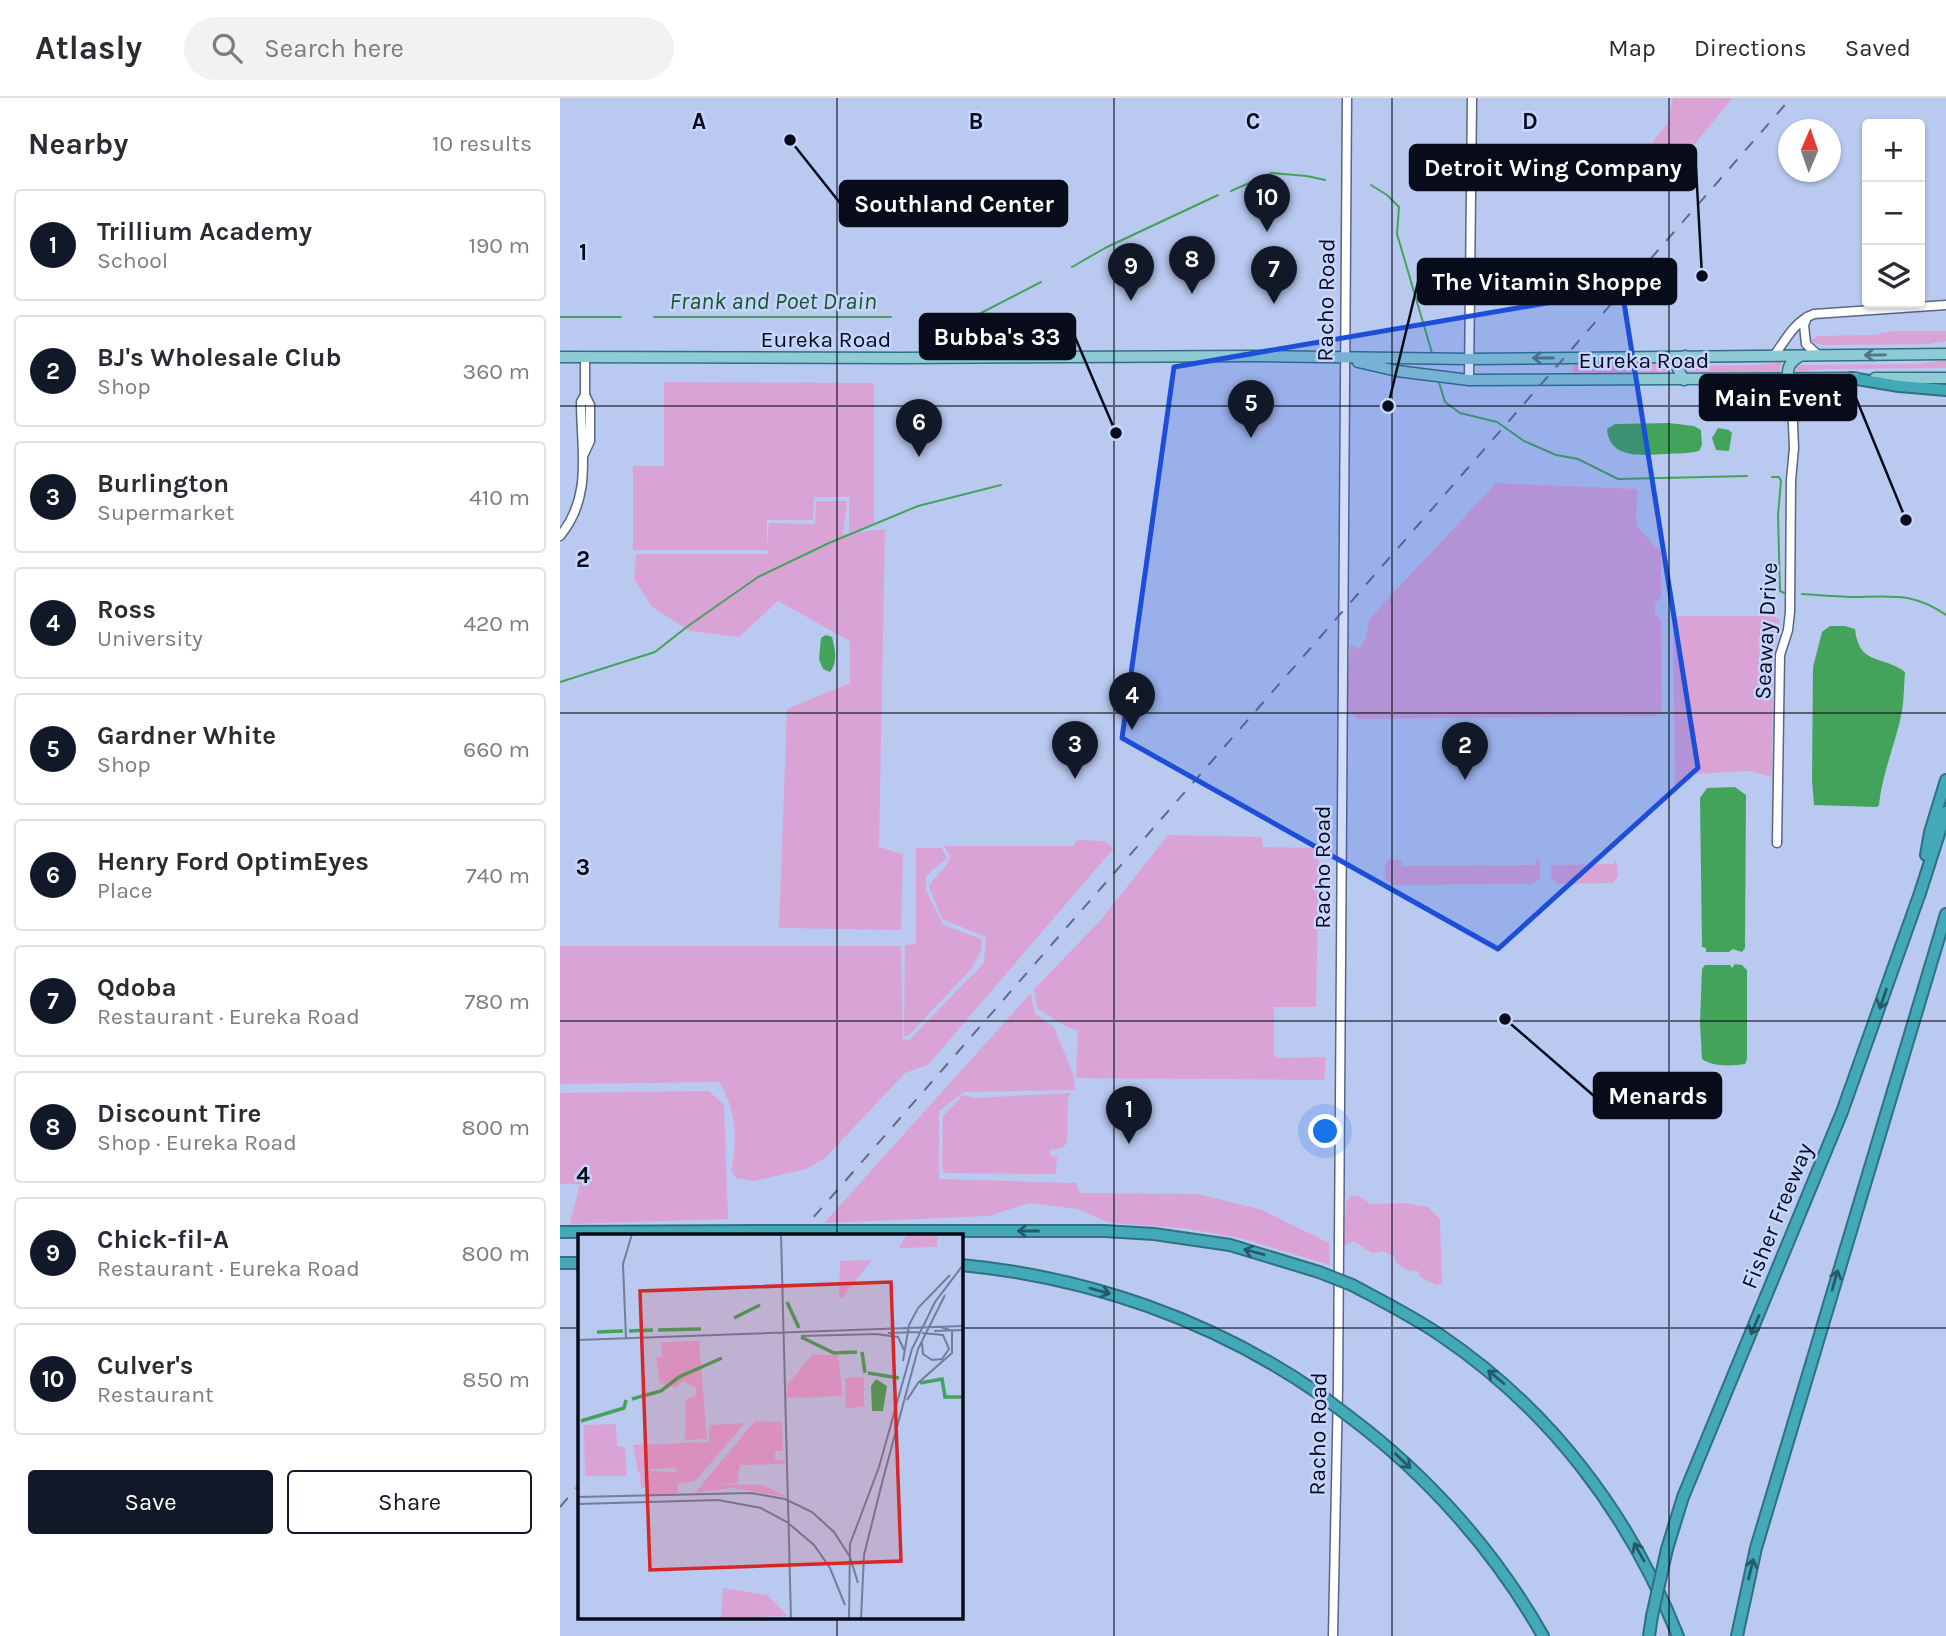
<!DOCTYPE html>
<html lang="en">
<head>
<meta charset="utf-8">
<style>
  :root { --surface:#fff; --page:#f2f2f3; --text:#2b2b33; --muted:#7c7c81; --line:#e1e1e2; --accent:#111827 }
  body { margin:0; font-family:Karla,sans-serif; background:var(--page); color:var(--text) }
  .controls { position:absolute; right:21px; top:21px; display:grid; overflow:hidden; border-radius:7px; box-shadow:0 2px 5px #0004 }
  .controls button { width:63px; height:63px; display:grid; place-items:center; padding:0; border:0; border-bottom:2px solid var(--line); background:var(--surface); color:var(--text); font:35px sans-serif }
  .compass { position:absolute; left:1218px; top:21px; width:63px; height:63px; border-radius:50%; background:var(--surface); box-shadow:0 2px 5px #0004; rotate:2deg }
  .you { position:absolute; left:766px; top:1034px; width:24px; height:24px; margin:-18px; border:5px solid #fff; border-radius:50%; background:#1a73e8; box-shadow:0 0 0 10px #1a73e833 }
  .badge { display:grid; place-items:center; width:46px; height:46px; border-radius:50%; background:var(--accent); color:#fff; font-size:23px; font-weight:700 }
  .pin { position:absolute; translate:-50% -58px; filter:drop-shadow(0 2px 4px #0008) }
  .pin::after { content:''; position:absolute; top:37px; width:24px; height:21px; background:inherit; clip-path:polygon(0 0,100% 0,50% 100%) }
  .list { margin:0; padding:0; list-style:none }
  h2 { display:flex; justify-content:space-between; align-items:center; height:91px; margin:0; padding:0 28px; font-size:30px }
  h2 small { font-size:23px; font-weight:400; color:var(--muted) }
  .list li { display:grid; grid-template-columns:46px 1fr auto; gap:21px; align-items:center; box-sizing:border-box; height:112px; margin:0 14px 14px; padding:0 14px; border:2px solid var(--line); border-radius:7px }
  .list b { display:block; font-size:26px; white-space:nowrap }
  .list p { margin:0; font-size:23px; white-space:nowrap; color:var(--muted) }
  .list em { font-size:23px; font-style:normal; color:var(--muted) }
  .actions { display:flex; gap:14px; padding:21px 28px }
  .actions a { flex:1; padding:16px 0; border:2px solid var(--accent); border-radius:7px; text-align:center; font-size:24px; color:var(--accent) }
  .actions .main { background:var(--accent); color:#fff }
  .icon { flex:none; width:38px; height:38px; fill:none; stroke:currentColor; stroke-width:2; stroke-linecap:round; stroke-linejoin:round }
  .map { position:relative; flex:none; width:1386px; height:1538px; overflow:hidden }
  header { display:flex; align-items:center; gap:42px; box-sizing:border-box; height:98px; padding:0 35px; background:var(--surface); border-bottom:2px solid var(--line) }
  header strong { font-size:33px }
  nav { display:flex; gap:38px; margin-inline-start:auto; font-size:24px }
  .search { width:490px; height:63px; background:var(--page); display:flex; align-items:center; gap:18px; box-sizing:border-box; padding:0 24px; border-radius:38px; color:var(--muted); font-size:26px }
  main { display:flex }
  aside { flex:1; background:var(--surface) }
  .map>svg:first-child { display:block }
</style>
</head>
<body>
<header>
<strong>Atlasly</strong>
<div class="search"><svg class="icon" aria-label="search" viewBox="0 0 24 24"><circle cx="10" cy="10" r="6"/><path d="M15 15l6 6"/></svg>Search here</div>
<nav><a>Map</a><a>Directions</a><a>Saved</a></nav>
</header>
<main>
<aside>
<h2>Nearby<small>10 results</small></h2>
<ul class="list">
<li><span class="badge">1</span><div><b>Trillium Academy</b><p>School</p></div><em>190 m</em></li>
<li><span class="badge">2</span><div><b>BJ's Wholesale Club</b><p>Shop</p></div><em>360 m</em></li>
<li><span class="badge">3</span><div><b>Burlington</b><p>Supermarket</p></div><em>410 m</em></li>
<li><span class="badge">4</span><div><b>Ross</b><p>University</p></div><em>420 m</em></li>
<li><span class="badge">5</span><div><b>Gardner White</b><p>Shop</p></div><em>660 m</em></li>
<li><span class="badge">6</span><div><b>Henry Ford OptimEyes</b><p>Place</p></div><em>740 m</em></li>
<li><span class="badge">7</span><div><b>Qdoba</b><p>Restaurant · Eureka Road</p></div><em>780 m</em></li>
<li><span class="badge">8</span><div><b>Discount Tire</b><p>Shop · Eureka Road</p></div><em>800 m</em></li>
<li><span class="badge">9</span><div><b>Chick-fil-A</b><p>Restaurant · Eureka Road</p></div><em>800 m</em></li>
<li><span class="badge">10</span><div><b>Culver's</b><p>Restaurant</p></div><em>850 m</em></li>
</ul>
<div class="actions"><a class="main">Save</a><a>Share</a></div>
</aside>
<div class="map">
<svg width="1386" height="1538" viewBox="0 0 1386 1538">
  <rect width="100%" height="100%" fill="#bac9f0"/>
  <g fill="#daa3d6" fill-rule="evenodd">
    <path d="M 1113,0 L 1172,0 L 1106,82 L 1096,75 L 1091,62 L 1094,42 L 1108,25 Z"/>
    <path d="M 1334,233 L 1386,233 L 1386,243 L 1369,246 L 1264,247 L 1253,245 L 1251,242 L 1258,238 L 1312,237 Z"/>
    <path d="M 1386,262 L 1386,270 L 1263,271 L 1235,274 L 1237,268 L 1242,267 L 1358,266 Z"/>
    <path d="M 1222,263 L 1219,274 L 1125,275 L 1122,270 L 1125,268 L 1201,267 Z"/>
    <path d="M 1111,265 L 1107,275 L 1013,276 L 1014,266 Z"/>
    <path d="M 104,284 L 314,285 L 314,425 L 291,435 L 325,431 L 319,749 L 343,756 L 341,832 L 219,830 L 227,611 L 290,585 L 290,543 L 218,503 L 179,539 L 130,533 L 92,509 L 74,481 L 76,456 L 208,456 L 207,452 L 73,452 L 73,368 L 104,368 ZM 254,399 L 289,399 L 289,436 L 283,436 L 287,403 L 256,403 L 255,426 L 209,425 L 207,450 L 207,422 L 253,422 Z"/>
    <path d="M 936,385 L 1077,391 L 1076,427 L 1101,455 L 1101,499 L 1095,506 L 1095,517 L 1101,522 L 1102,611 L 1099,616 L 1097,613 L 1097,618 L 797,621 L 794,616 L 793,619 L 787,609 L 790,548 L 794,547 L 798,552 L 806,540 L 809,521 Z"/>
    <path d="M 1119,518 L 1214,518 L 1220,522 L 1213,556 L 1212,679 L 1189,673 L 1135,676 L 1115,689 L 1113,523 Z"/>
    <path d="M 608,737 L 702,739 L 703,749 L 759,750 L 756,909 L 714,909 L 714,957 L 719,960 L 766,959 L 764,982 L 516,980 L 518,932 C 503,930 492,918 477,911 L 474,891 L 540,823 Z"/>
    <path d="M 517,742 L 544,743 L 554,750 L 368,967 L 345,975 L 265,1060 L 246,1071 L 194,1083 L 176,1080 L 171,1073 C 178,1042 176,1010 159,984 L 0,986 L 0,848 L 341,848 L 343,941 L 349,942 L 424,865 L 426,839 L 382,821 L 369,789 C 375,776 388,771 390,758 L 384,748 L 513,748 Z"/>
    <path d="M 356,750 L 382,750 L 387,760 L 366,778 L 366,792 L 383,827 L 421,841 L 422,850 L 412,870 L 349,937 L 344,938 L 345,847 L 356,846 Z"/>
    <path d="M 1056,760 L 1058,778 L 1053,785 L 998,786 L 991,780 L 992,761 L 993,767 L 1054,766 Z"/>
    <path d="M 977,761 L 980,763 L 980,780 L 972,786 L 832,787 L 825,780 L 825,766 L 829,762 L 841,762 L 842,768 L 974,767 Z"/>
    <path d="M 471,895 L 475,916 L 494,929 L 514,979 L 515,992 L 404,994 L 379,1013 L 379,1081 L 516,1085 L 519,1095 L 638,1096 L 702,1112 L 769,1145 L 770,1167 L 680,1140 L 623,1130 L 550,1125 L 518,1111 L 469,1105 L 429,1118 L 264,1125 Z"/>
    <path d="M 149,993 L 164,1007 L 168,1121 L 10,1126 L 20,1086 L 0,1086 L 0,995 Z"/>
    <path d="M 511,995 L 508,1001 L 507,1045 L 502,1050 L 490,1052 L 491,1059 L 497,1058 L 496,1076 L 385,1075 L 382,1069 L 383,1018 L 403,997 L 414,1000 Z"/>
    <path d="M 791,1098 L 799,1098 L 811,1106 L 844,1105 L 868,1109 L 880,1121 L 882,1186 L 876,1187 L 860,1179 L 858,1173 L 847,1172 L 836,1165 L 835,1159 L 823,1153 L 812,1155 L 793,1143 L 783,1148 L 786,1104 Z"/>
  </g>
  <g fill="#44a35b">
    <path d="M 1109,325 L 1134,328 L 1141,332 L 1142,347 L 1139,353 C 1128,356 1117,355 1105,356 C 1084,357 1049,362 1047,331 L 1055,326 Z"/>
    <path d="M 1158,330 L 1169,332 L 1172,335 L 1169,353 L 1156,352 L 1152,340 Z"/>
    <path d="M 1270,528 L 1285,528 L 1295,531 C 1299,568 1323,557 1345,574 C 1344,587 1344,600 1342,613 C 1336,645 1322,675 1319,707 L 1317,709 L 1254,707 L 1252,682 L 1253,569 L 1262,534 Z"/>
    <path d="M 266,537 L 272,539 C 275,551 278,564 270,574 L 263,571 L 259,561 L 261,540 Z"/>
    <path d="M 1175,689 L 1186,697 L 1185,850 L 1182,854 L 1173,851 L 1169,854 L 1146,854 L 1146,850 L 1142,849 L 1140,700 L 1147,690 Z"/>
    <path d="M 1175,866 L 1182,867 L 1187,872 L 1187,961 L 1185,966 C 1172,968 1153,969 1142,961 L 1140,925 L 1142,871 L 1145,867 L 1170,867 L 1172,870 Z"/>
  </g>
  <g fill="none" stroke-linecap="round" stroke-linejoin="round">
    <g stroke="#44a35b" stroke-width="2">
      <path d="M 811,87 L 827,97 L 839,109 L 837,136 L 872,255"/>
      <path d="M 671,93 L 712,75 L 747,78 L 765,82"/>
      <path d="M 512,169 L 545,150 L 658,97"/>
      <path d="M 0,219 L 61,219"/>
      <path d="M 94,219 L 331,219"/>
      <path d="M 371,219 L 419,216 L 481,184"/>
      <path d="M 878,281 L 885,304 L 900,315 L 937,324 L 964,343 L 996,357 L 1018,361 L 1058,381 L 1187,378"/>
      <path d="M 1212,379 L 1219,379 L 1221,383 L 1218,417 L 1220,493 L 1224,495"/>
      <path d="M 1242,496 C 1260,497 1279,499 1297,499 C 1333,498 1355,495 1386,517"/>
      <path d="M 0,584 L 95,554 L 128,528 L 198,479 L 269,445 L 358,408 L 441,387"/>
    </g>
    <g stroke="#596689" stroke-width="11">
      <g id="minor">
        <path d="M 1247,219 L 1244,227 L 1246,246 L 1258,257"/>
        <path d="M 1214,258 C 1226,241 1235,223 1254,216 L 1386,207"/>
        <path d="M 909,282 L 912,0"/>
        <path d="M 24,356 L 30,343 L 30,307 L 25,297 L 25,259"/>
        <path d="M 0,438 C 33,398 21,352 21,304 L 25,297"/>
        <path d="M 1217,745 L 1220,557 L 1228,532 L 1230,514 L 1231,382 L 1234,350 L 1232,302 L 1228,282"/>
        <path d="M 773,1538 L 778,1290 L 787,0"/>
      </g>
    </g>
    <g stroke="#2e7181" stroke-width="13">
      <g id="major">
        <path d="M 0,259 L 342,260 L 698,258 L 909,261 L 1386,256"/>
        <path d="M 798,264 L 837,273 L 909,282 L 1296,280"/>
        <path d="M 1315,280 L 1386,280"/>
        <path d="M 1124,282 L 1117,269 L 1125,258"/>
        <path d="M 1228,282 C 1227,269 1229,265 1240,258"/>
      </g>
    </g>
    <g stroke="#2e7181" stroke-width="14">
      <g id="highway">
        <path d="M 1291,280 L 1339,288 L 1386,292"/>
        <path d="M 1366,757 L 1370,734 L 1386,682"/>
        <path d="M 284,1133 L 544,1133 L 594,1136 L 670,1147 L 759,1174"/>
        <path d="M 0,1134 L 200,1133"/>
        <path d="M 0,1165 L 19,1165"/>
        <path d="M 401,1167 C 529,1179 652,1222 758,1295"/>
        <path d="M 792,1187 C 822,1203 852,1218 880,1237 C 990,1311 1069,1416 1118,1538"/>
        <path d="M 791,1320 C 868,1378 935,1453 983,1538"/>
        <path d="M 1107,1451 L 1123,1399 L 1282,1014 L 1360,795 L 1386,714"/>
        <path d="M 1089,1538 L 1092,1518"/>
        <path d="M 1177,1538 L 1196,1450 L 1386,816"/>
      </g>
    </g>
    <use href="#minor" stroke="#fff" stroke-width="8"/>
    <use href="#major" stroke="#8ecbd4" stroke-width="10"/>
    <use href="#highway" stroke="#43a8b8" stroke-width="10"/>
    <g stroke="#616a85" stroke-width="2" stroke-dasharray="12 12" stroke-linecap="butt">
      <path d="M 238,1137 L 1231,0"/>
      <path d="M 0,1409 L 19,1387"/>
    </g>
    <g stroke="#2e7181" stroke-width="14" stroke-linecap="butt">
      <g id="highway-bridge">
        <path d="M 200,1133 L 284,1133"/>
        <path d="M 759,1174 L 792,1187"/>
        <path d="M 758,1295 L 791,1320"/>
        <path d="M 1092,1518 L 1107,1451"/>
      </g>
    </g>
    <use href="#highway-bridge" stroke="#43a8b8" stroke-width="10"/>
  </g>
  <defs><path id="oneway-shaft" d="M-6 0H5M1.5-3L5.5 0L1.5 3" fill="none" stroke-width="1.6" stroke-linecap="round" stroke-linejoin="round" transform="scale(1.75)"/></defs>
  <g stroke="#527580">
    <use href="#oneway-shaft" transform="translate(1315 257) rotate(179)"/>
    <use href="#oneway-shaft" transform="translate(983 260) rotate(180)"/>
  </g>
  <g stroke="#265a69">
    <use href="#oneway-shaft" transform="translate(1323 901) rotate(109)"/>
    <use href="#oneway-shaft" transform="translate(468 1133) rotate(180)"/>
    <use href="#oneway-shaft" transform="translate(694 1154) rotate(-165)"/>
    <use href="#oneway-shaft" transform="translate(1275 1182) rotate(-74)"/>
    <use href="#oneway-shaft" transform="translate(540 1193) rotate(16)"/>
    <use href="#oneway-shaft" transform="translate(1195 1227) rotate(113)"/>
    <use href="#oneway-shaft" transform="translate(936 1279) rotate(-140)"/>
    <use href="#oneway-shaft" transform="translate(843 1363) rotate(43)"/>
    <use href="#oneway-shaft" transform="translate(1079 1454) rotate(-119)"/>
    <use href="#oneway-shaft" transform="translate(1191 1471) rotate(-76)"/>
  </g>
  <path fill="#1d4ed8" fill-opacity="0.2" stroke="#1d4ed8" stroke-width="5" stroke-linejoin="round" d="M 1062,192 L 1138,670 L 938,851 L 562,640 L 614,269 Z"/>
  <path fill="none" stroke="#080c1a" stroke-width="2" stroke-opacity="0.55" d="M 277,0 L 277,1137M 554,0 L 554,1538M 832,0 L 832,1538M 1109,0 L 1109,1538M 0,308 L 1386,308M 0,615 L 1386,615M 0,923 L 1386,923M 0,1230 L 19,1230M 401,1230 L 1386,1230M 277,1519 L 277,1538"/>
  <g text-anchor="middle" dominant-baseline="central" stroke-width="5" stroke-linejoin="round" paint-order="stroke">
    <g font-size="23" fill="#080c1a" stroke="#c6d5fd">
      <text transform="translate(766 202) rotate(-89)">Racho Road</text>
      <text x="266" y="241">Eureka Road</text>
      <text x="1084" y="262">Eureka Road</text>
      <text transform="translate(1206 533) rotate(-87)">Seaway Drive</text>
      <text transform="translate(762 769) rotate(-90)">Racho Road</text>
      <text transform="translate(1217 1118) rotate(-68)">Fisher Freeway</text>
      <text transform="translate(758 1336) rotate(-89)">Racho Road</text>
    </g>
    <g font-size="24" font-style="italic" fill="#165829" stroke="#c6d5fd">
      <text x="213" y="203">Frank and Poet Drain</text>
    </g>
  </g>
  <g transform="translate(18 1136)">
    <rect width="385" height="385" fill="#bac9f0"/>
    <path d="M 329,0 L 359,0 L 359,13 L 321,14 ZM 294,26 L 264,64 L 261,64 L 262,27 ZM 121,107 L 129,205 L 107,206 L 107,166 L 118,161 L 118,154 L 105,147 L 98,154 L 82,149 L 78,123 L 83,123 L 83,108 ZM 234,121 L 260,121 L 265,162 L 209,164 L 209,151 ZM 286,143 L 286,172 L 268,175 L 267,144 ZM 177,187 L 204,188 L 205,217 L 197,217 L 197,226 L 207,226 L 207,230 L 162,231 L 159,249 L 138,250 L 185,251 L 209,263 L 154,254 L 117,259 ZM 167,189 L 117,247 L 99,250 L 100,259 L 71,261 L 72,254 L 63,254 L 62,237 L 99,238 L 97,234 L 65,236 L 60,238 L 55,211 L 131,208 L 131,191 ZM 38,190 L 39,212 L 47,213 L 49,242 L 7,242 L 6,191 ZM 145,354 L 189,361 L 210,382 L 143,384 Z" fill="#daa3d6"/>
    <path d="M 298,145 L 309,152 L 305,177 L 294,177 L 293,152 Z" fill="#44a35b"/>
    <path fill="none" stroke="#44a35b" stroke-width="3.5" d="M 209,68 L 221,94M 156,84 L 182,71M 80,96 L 123,95M 51,97 L 75,96M 19,98 L 45,97M 223,103 L 256,119 L 279,118M 284,118 L 287,139M 290,139 L 321,144M 342,149 L 364,145 L 367,163 L 385,163M 54,165 L 83,157 L 101,143 L 144,124M 3,187 L 46,174 L 48,166"/>
    <path fill="none" stroke="#737d9a" stroke-width="2" d="M 203,0 L 213,385M 356,97 L 385,96M 310,99 L 342,98M 344,99 L 365,101 L 371,115 L 364,125 L 354,126 L 345,120 L 344,109M 298,100 L 320,103 L 326,116M 223,102 L 300,100M 48,104 L 45,30 L 54,0M 0,106 L 385,92M 325,127 L 331,91 L 340,74 L 372,41M 329,166 L 340,149 L 374,119 L 374,97 L 363,93M 0,263 L 173,259 L 207,265 L 234,278 L 256,298 L 272,323 L 280,349M 0,270 L 140,266 L 183,274 L 209,288 L 236,311 L 252,334 L 267,371M 271,385 L 272,310 L 301,233 L 334,115 L 357,68 L 385,31M 283,385 L 286,321 L 305,245 L 340,115 L 367,61"/>
    <path fill="#d62828" fill-opacity="0.15" stroke="#d62828" stroke-width="3.5" d="M 313,48 L 323,327 L 72,336 L 62,57 Z"/>
    <rect width="385" height="385" fill="none" stroke="#080c1a" stroke-width="3.5"/>
  </g>
  <g font-size="23" text-anchor="middle" font-weight="bold" fill="#080c1a" stroke="#c6d5fd" stroke-width="5" stroke-linejoin="round" paint-order="stroke">
    <text x="139" y="31">A</text>
    <text x="416" y="31">B</text>
    <text x="693" y="31">C</text>
    <text x="970" y="31">D</text>
    <text x="23" y="162">1</text>
    <text x="23" y="469">2</text>
    <text x="23" y="777">3</text>
    <text x="23" y="1085">4</text>
  </g>
  <path fill="none" stroke="#080c1a" stroke-width="2.5" d="M1142 178L1136 70M230 42L280 105M828 308L858 184M556 335L515 239M1346 422L1296 300M945 921L1034 998"/>
  <g fill="#080c1a" stroke="#c6d5fd" stroke-width="2.5">
    <circle cx="1142" cy="178" r="7"/>
    <circle cx="230" cy="42" r="7"/>
    <circle cx="828" cy="308" r="7"/>
    <circle cx="556" cy="335" r="7"/>
    <circle cx="1346" cy="422" r="7"/>
    <circle cx="945" cy="921" r="7"/>
  </g>
  <g fill="#080c1a" stroke="#080c1a" stroke-width="2.5">
    <rect x="850" y="47" width="286" height="45" rx="7"/>
    <rect x="280" y="83" width="227" height="45" rx="7"/>
    <rect x="858" y="161" width="258" height="45" rx="7"/>
    <rect x="360" y="216" width="155" height="45" rx="7"/>
    <rect x="1140" y="277" width="156" height="45" rx="7"/>
    <rect x="1034" y="975" width="127" height="45" rx="7"/>
  </g>
  <g font-size="24" text-anchor="middle" font-weight="bold" fill="#fff">
    <text x="993" y="78">Detroit Wing Company</text>
    <text x="394" y="114">Southland Center</text>
    <text x="987" y="192">The Vitamin Shoppe</text>
    <text x="437" y="247">Bubba's 33</text>
    <text x="1218" y="308">Main Event</text>
    <text x="1098" y="1006">Menards</text>
  </g>
</svg>
<div class="controls">
<button>+</button>
<button>−</button>
<button><svg class="icon" aria-label="layers" viewBox="0 0 24 24"><path d="M12 4l9 5-9 5-9-5zM3 14l9 5 9-5"/></svg></button>
</div>
<svg class="compass" viewBox="-18 -18 36 36"><path d="M0-13l5 13h-10z" fill="#e53935"/><path d="M0 13l5-13h-10z" fill="#7c7c81"/></svg>
<div class="you"></div>
<div class="pin badge" style="left:569px;top:1046px">1</div>
<div class="pin badge" style="left:905px;top:682px">2</div>
<div class="pin badge" style="left:515px;top:681px">3</div>
<div class="pin badge" style="left:572px;top:632px">4</div>
<div class="pin badge" style="left:691px;top:340px">5</div>
<div class="pin badge" style="left:359px;top:359px">6</div>
<div class="pin badge" style="left:714px;top:206px">7</div>
<div class="pin badge" style="left:632px;top:196px">8</div>
<div class="pin badge" style="left:571px;top:203px">9</div>
<div class="pin badge" style="left:707px;top:134px">10</div>
</div>
</main>
</body>
</html>
